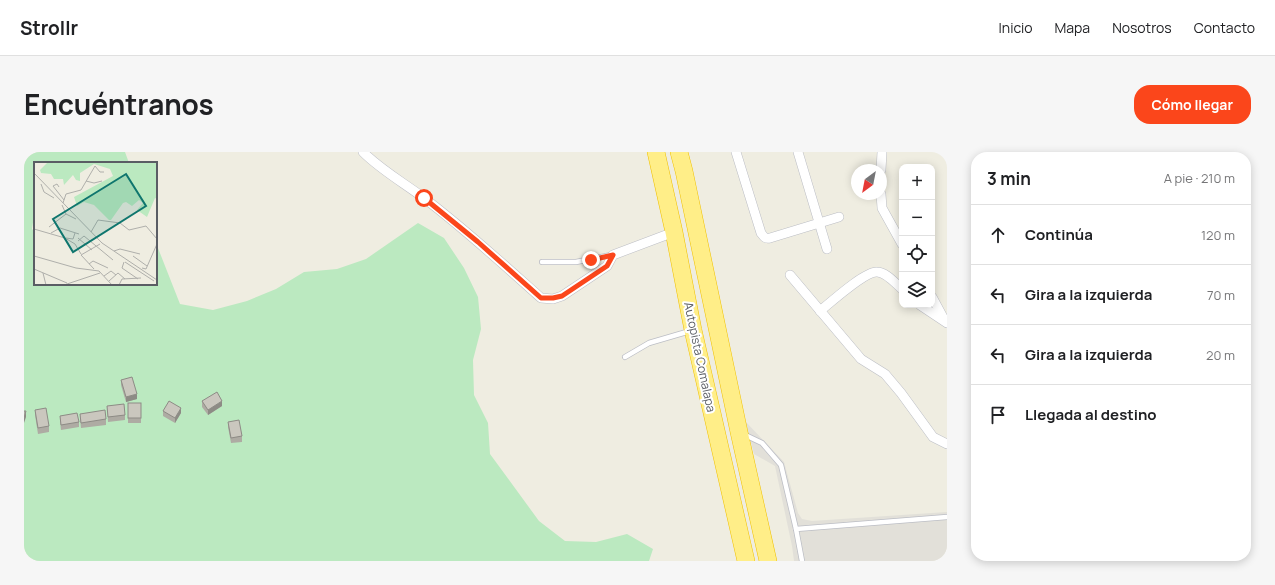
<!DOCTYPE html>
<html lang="es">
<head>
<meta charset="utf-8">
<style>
  :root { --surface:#fff; --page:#f6f6f6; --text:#202124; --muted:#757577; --line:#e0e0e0; --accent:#fb461b }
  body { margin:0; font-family:Manrope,sans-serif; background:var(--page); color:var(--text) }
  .controls { position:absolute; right:12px; top:12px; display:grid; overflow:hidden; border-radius:8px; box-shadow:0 2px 10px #0003 }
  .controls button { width:36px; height:36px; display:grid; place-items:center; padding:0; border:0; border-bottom:1px solid var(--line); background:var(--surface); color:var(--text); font:20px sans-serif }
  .compass { position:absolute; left:827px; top:12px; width:36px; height:36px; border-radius:50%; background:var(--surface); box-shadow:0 2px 10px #0003; rotate:212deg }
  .stop { position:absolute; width:12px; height:12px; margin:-9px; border:3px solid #fb461b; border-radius:50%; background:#fff }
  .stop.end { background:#fb461b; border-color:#fff; box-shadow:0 1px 4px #0008 }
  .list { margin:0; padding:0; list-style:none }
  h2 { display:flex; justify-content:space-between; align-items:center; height:52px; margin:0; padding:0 16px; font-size:17px }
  h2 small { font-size:13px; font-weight:400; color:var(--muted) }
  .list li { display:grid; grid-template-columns:26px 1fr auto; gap:12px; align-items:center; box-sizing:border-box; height:60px; padding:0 16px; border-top:1px solid var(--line) }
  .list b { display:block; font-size:15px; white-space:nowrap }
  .list em { font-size:13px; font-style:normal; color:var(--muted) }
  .icon { flex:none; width:22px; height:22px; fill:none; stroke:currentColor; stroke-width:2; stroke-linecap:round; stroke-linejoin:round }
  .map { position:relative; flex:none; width:923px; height:409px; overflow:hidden; border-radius:16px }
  header { display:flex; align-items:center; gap:24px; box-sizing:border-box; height:56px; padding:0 20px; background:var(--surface); border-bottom:1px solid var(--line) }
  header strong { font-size:19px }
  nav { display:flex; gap:22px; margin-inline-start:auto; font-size:14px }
  .intro { display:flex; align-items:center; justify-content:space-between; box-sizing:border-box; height:96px; padding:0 24px }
  h1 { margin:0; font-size:28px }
  .button { padding:10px 18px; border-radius:16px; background:var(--accent); color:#fff; font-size:14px; font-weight:700 }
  main { display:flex; gap:24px; padding:0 24px }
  aside { flex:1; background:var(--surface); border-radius:16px; box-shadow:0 2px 10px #0003 }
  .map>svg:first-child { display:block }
</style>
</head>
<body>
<header>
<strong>Strollr</strong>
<nav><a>Inicio</a><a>Mapa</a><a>Nosotros</a><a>Contacto</a></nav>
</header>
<div class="intro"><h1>Encuéntranos</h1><a class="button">Cómo llegar</a></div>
<main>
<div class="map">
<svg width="923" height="409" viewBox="0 0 923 409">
  <rect width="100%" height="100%" fill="#efede1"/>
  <path fill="#e2e0d9" d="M 721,269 L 760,310 L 774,361 L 778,367 L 788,369 L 923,360 L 923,409 L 770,409 L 768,394 L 751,314 L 730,302 Z"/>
  <path fill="#bbe9c0" d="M 0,0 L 101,0 L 105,11 L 11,11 L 11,57 L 8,77 L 11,80 L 11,132 L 132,132 L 132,91 L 156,152 L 189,158 L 223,149 L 252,137 L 280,120 L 313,117 L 342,107 L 394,71 L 420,86 L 440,116 L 454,145 L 457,177 L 449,208 L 450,243 L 464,271 L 466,302 L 515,369 L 541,389 L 572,390 L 603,382 L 629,397 L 625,409 L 0,409 Z"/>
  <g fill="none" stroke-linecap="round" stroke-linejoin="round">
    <g stroke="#bcbec5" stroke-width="6">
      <g id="lane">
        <path d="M 518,110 L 552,110 L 587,103"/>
        <path d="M 601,205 L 625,191 L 666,179"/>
        <path d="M 719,282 L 738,291 L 757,313 L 772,377 L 778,409"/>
        <path d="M 772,377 L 923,365"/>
      </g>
    </g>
    <g stroke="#bcbec5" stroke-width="10">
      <g id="street">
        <path d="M 339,0 C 357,18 380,31 400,46 C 441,77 479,112 517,146 L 529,147 L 538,144 L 583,114 L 589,103 L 650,80"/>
        <path d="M 712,0 L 737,81 C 740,85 741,87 746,86 L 815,65"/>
        <path d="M 774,0 L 803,97"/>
        <path d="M 857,18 L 858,0"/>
        <path d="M 857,42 L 858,56 L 878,92"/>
        <path d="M 766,123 L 837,207 L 861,222 L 877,241 L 909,285 L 923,292"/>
        <path d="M 908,145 L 921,169"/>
        <path d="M 896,153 L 923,171"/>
        <path d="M 796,159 C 806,151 841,119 853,120 C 862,120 871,131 878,137"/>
      </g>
    </g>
    <g stroke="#f0c000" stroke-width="18">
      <g id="highway">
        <path d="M 632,0 L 650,80 L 669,178 L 722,409"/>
        <path d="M 655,0 L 660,19 L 715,280 L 744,409"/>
      </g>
    </g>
    <use href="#lane" stroke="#fff" stroke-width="4.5"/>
    <use href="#street" stroke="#fff" stroke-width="9"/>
    <use href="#highway" stroke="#fe8" stroke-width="17"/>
  </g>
  <g fill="#aeaba3">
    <path d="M 97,228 L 113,247 L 102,250 L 97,233 Z"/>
    <path d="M 178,249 L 198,254 L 184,263 L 178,255 Z"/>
    <rect x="104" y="251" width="13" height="20"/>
    <path d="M 83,254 L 101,263 L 101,268 L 84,270 Z"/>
    <path d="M 11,258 L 25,274 L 25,280 L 14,282 L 11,263 Z"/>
    <path d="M 139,259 L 157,261 L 151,271 L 139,264 Z"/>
    <path d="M 56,262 L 82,267 L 82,273 L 57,276 L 56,267 Z"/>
    <path d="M 36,264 L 55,270 L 55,275 L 37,278 L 36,269 Z"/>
    <path d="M 204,270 L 218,284 L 218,290 L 207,291 L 204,275 Z"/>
  </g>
  <g fill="#8d8b85">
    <path d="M 113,242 L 113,247 L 102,250 L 102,245 Z"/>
    <path d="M 198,249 L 198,254 L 184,263 L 184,258 Z"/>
    <path d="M 157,256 L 157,261 L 151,271 L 151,266 Z"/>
    <path d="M 2,259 L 2,265 L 0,271 L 0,266 Z"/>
  </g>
  <g fill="#cac7be" stroke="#8d8b85">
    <path d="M 108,225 L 113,242 L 102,245 L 97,228 Z"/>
    <path d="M 193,240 L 198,249 L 184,258 L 178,249 Z"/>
    <path d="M 145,249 L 157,256 L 151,266 L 139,259 Z"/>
    <rect x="104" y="251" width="13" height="15"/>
    <path d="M 100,252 L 101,263 L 84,265 L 83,254 Z"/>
    <path d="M 22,256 L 25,274 L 14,276 L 11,258 Z"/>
    <path d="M 81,258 L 82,267 L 57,271 L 56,262 Z"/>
    <path d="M 0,259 L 2,259 L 0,266 Z"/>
    <path d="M 53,261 L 55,270 L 37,273 L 36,264 Z"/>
    <path d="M 215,268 L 218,284 L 207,286 L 204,270 Z"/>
  </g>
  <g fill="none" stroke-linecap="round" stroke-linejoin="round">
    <path stroke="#fb461b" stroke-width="5" d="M 400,46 L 454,90 L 517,146 L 529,146 L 538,144 L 583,114 L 589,103 L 567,108"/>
  </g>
  <g text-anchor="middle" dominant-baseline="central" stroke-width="4" stroke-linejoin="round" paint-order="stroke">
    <g font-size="12" fill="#5a5d64" stroke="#fff">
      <text transform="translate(676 205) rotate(78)">Autopista Comalapa</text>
    </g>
  </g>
  <g transform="translate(10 10)">
    <rect width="123" height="123" fill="#efede1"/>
    <path d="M 14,0 L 123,0 L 123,37 L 121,36 L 113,55 L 103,48 L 109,41 L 105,38 L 98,44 L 92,40 L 89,41 L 77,58 L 75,58 L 60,43 L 50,40 L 43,44 L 40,35 L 79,14 L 76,7 L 60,2 L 46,11 L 46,19 L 42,18 L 39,13 L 30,23 L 29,17 L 20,17 L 17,12 L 7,11 L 6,8 Z" fill="#bbe9c0"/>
    <path fill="none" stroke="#afafab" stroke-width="1" d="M 0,11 L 68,81 L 123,118M 52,19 L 60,21 L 68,19M 7,22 L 10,30 L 20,36M 25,25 L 23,22 L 19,24 L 30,38M 29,41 L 32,32 L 47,28 L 61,4 L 66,10 L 70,10M 28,43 L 32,52 L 42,57M 15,65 L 32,52M 0,67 L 31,76 L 41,82 L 47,92M 57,70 L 64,58 L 86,61 L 95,68 L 112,64 L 123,77M 17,71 L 26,66 L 45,72M 32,76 L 39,77 L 41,71M 44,76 L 58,88M 44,79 L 50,74 L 79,98M 80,89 L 86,87 L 106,92M 0,94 L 42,106 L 65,109 L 78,123M 99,94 L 113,104M 90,100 L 88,106 L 104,117M 91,100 L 120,119M 55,102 L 59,99 L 74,106M 108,106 L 112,107 L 123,82M 0,107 L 33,121M 60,107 L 47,93 L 66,82M 9,111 L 12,123M 70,114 L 77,109 L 82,113M 75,119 L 84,111 L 91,117M 30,123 L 66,111M 85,123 L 88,117 L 107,116"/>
    <path fill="#0f766e" fill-opacity="0.15" stroke="#0f766e" stroke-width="2" d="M 92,12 L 112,44 L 39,90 L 19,57 Z"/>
    <rect width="123" height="123" fill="none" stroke="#5a5d64" stroke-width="2"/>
  </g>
</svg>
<div class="controls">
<button>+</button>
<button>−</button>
<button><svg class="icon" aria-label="locate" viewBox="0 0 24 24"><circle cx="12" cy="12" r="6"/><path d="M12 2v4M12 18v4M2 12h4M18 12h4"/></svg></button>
<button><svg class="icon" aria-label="layers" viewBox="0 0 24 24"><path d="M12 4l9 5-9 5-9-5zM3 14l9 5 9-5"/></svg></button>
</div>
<svg class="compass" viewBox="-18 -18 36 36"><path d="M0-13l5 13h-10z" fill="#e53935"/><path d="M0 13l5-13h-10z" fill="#757577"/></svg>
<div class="stop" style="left:400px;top:46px"></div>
<div class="stop end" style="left:567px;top:108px"></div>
</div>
<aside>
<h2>3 min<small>A pie · 210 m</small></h2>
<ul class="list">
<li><svg class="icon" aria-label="ahead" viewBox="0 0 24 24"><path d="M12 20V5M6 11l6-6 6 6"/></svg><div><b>Continúa</b></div><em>120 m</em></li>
<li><svg class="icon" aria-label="left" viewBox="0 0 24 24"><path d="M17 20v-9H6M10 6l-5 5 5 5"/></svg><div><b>Gira a la izquierda</b></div><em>70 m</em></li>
<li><svg class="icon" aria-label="left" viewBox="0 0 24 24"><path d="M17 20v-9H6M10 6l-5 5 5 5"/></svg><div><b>Gira a la izquierda</b></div><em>20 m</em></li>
<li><svg class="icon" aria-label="arrive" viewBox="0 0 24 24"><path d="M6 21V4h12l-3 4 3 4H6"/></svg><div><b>Llegada al destino</b></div></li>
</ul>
</aside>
</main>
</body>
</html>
